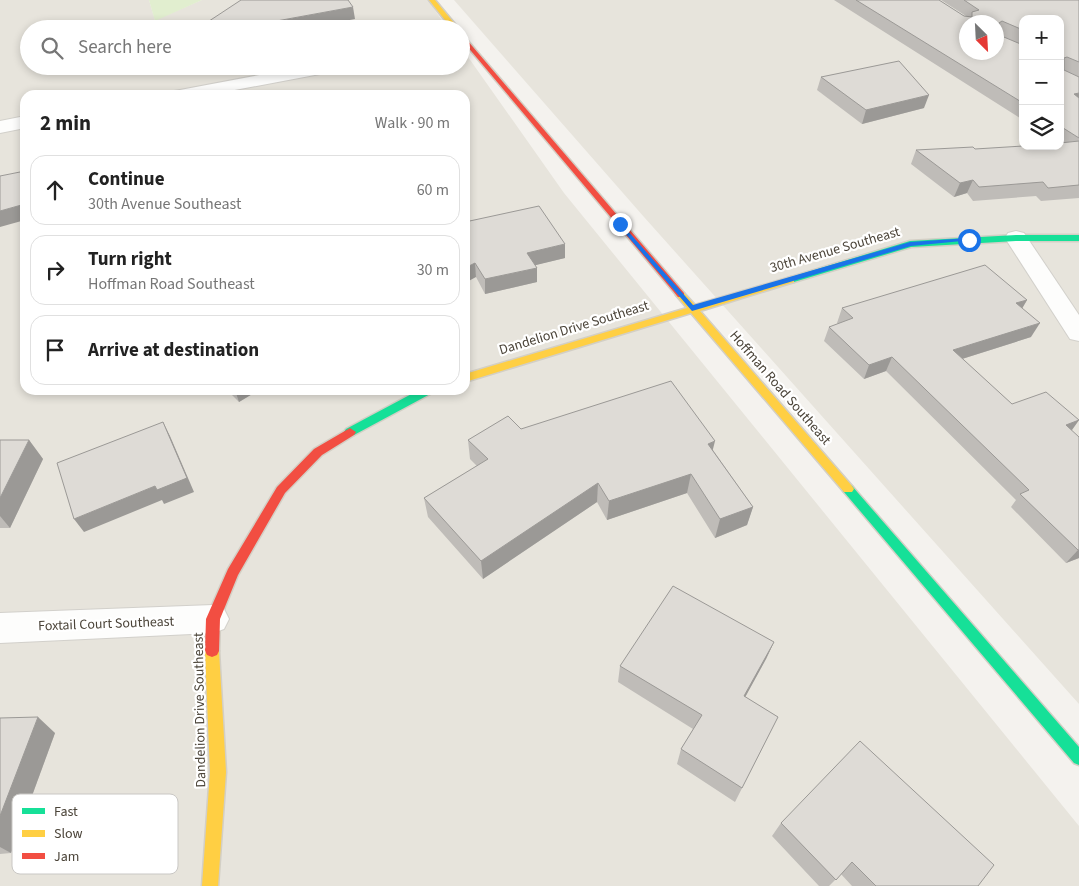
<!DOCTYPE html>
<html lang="en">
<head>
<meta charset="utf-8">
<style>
  :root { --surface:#fff; --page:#f6f6f6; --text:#222; --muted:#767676; --line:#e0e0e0 }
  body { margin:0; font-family:"Source Sans 3",sans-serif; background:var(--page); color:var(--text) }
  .controls { position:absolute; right:15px; top:15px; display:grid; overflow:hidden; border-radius:10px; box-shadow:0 2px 8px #0003 }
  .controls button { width:45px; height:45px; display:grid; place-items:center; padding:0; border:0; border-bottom:1px solid var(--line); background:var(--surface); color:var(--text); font:25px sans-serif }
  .compass { position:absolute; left:959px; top:15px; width:45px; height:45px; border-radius:50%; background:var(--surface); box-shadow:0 2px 8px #0003; rotate:156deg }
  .stop { position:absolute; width:15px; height:15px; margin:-11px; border:4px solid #1a73e8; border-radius:50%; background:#fff }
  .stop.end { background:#1a73e8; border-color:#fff; box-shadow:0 1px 5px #0008 }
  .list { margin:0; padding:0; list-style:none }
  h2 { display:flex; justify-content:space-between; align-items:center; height:65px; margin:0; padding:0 20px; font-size:21px }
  h2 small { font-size:16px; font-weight:400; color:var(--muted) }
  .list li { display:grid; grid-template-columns:32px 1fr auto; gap:15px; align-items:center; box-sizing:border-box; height:70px; margin:0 10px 10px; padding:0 10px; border:1px solid var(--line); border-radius:15px }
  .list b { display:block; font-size:19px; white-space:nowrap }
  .list p { margin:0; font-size:16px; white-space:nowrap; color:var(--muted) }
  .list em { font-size:16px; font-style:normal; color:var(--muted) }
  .icon { flex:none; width:28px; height:28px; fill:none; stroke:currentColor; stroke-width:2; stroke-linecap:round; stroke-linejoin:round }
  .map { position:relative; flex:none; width:1079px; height:886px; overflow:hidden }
  .search { position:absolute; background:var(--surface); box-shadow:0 2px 8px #0003; left:20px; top:20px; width:450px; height:55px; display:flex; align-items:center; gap:12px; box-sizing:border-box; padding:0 18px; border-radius:28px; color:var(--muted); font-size:19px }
  .panel { position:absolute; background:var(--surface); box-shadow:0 2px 8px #0003; left:20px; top:90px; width:450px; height:305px; border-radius:15px }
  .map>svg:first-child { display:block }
</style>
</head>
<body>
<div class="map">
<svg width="1079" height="886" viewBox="0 0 1079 886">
  <rect width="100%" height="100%" fill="#f4f2ee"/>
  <g fill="#e7e4dc" fill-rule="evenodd">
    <path d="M 0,0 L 149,0 L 155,20 L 202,0 L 428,0 L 448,29 L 29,29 L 29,66 L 461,66 L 461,47 L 564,193 L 1079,826 L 1079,886 L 0,886 ZM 25,95 L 465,95 L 465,390 L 25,390 Z"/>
    <path d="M 454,0 L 1079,0 L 1079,704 L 644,217 ZM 1023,19 L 1060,19 L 1060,146 L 1023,146 ZM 966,22 L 996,22 L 996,52 L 966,52 Z"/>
  </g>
  <path fill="#e1eecf" d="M 149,0 L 202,0 L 155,21 Z"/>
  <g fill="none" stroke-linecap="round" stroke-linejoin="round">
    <g stroke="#d2d0cb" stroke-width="2">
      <g id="street">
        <path d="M 307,66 L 344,66 L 336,71 L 208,95 L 171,95 L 174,91 L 180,90 Z"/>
        <path d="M 25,116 L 25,128 L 0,133 L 0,121 Z"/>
        <path d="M 1016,231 L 1024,233 L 1079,315 L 1079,341 L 1070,339 L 1005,238 L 1008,233 Z"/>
        <path d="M 213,605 L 224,609 L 229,619 L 224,629 L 213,633 L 0,643 L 0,613 Z"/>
      </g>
    </g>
    <g stroke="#d3cfc5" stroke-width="3">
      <g id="fast">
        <path d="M 1016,235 L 1079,235 L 1079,241 L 1016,241 L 911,247 L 794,282 L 788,282 L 786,280 L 788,278 L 910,241 Z"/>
        <path d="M 419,390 L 433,390 L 432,393 L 354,435 L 346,435 L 344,432 L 346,429 Z"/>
        <path d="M 848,484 L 852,486 L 1079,747 L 1079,765 L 1074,763 L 844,492 L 842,489 L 844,486 Z"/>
      </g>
    </g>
    <g stroke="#d3cfc5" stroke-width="3">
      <g id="slow">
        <path d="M 429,0 L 435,0 L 459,29 L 452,29 Z"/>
        <path d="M 791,277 L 794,278 L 794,282 L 700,311 L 852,486 L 854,489 L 852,492 L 844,492 L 691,313 L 465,382 L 465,374 L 687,308 L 676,295 L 678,293 L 684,293 L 695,305 Z"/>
        <path d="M 212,645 L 217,647 L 219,651 L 226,772 L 218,886 L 202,886 L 210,772 L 205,651 L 207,647 Z"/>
      </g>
    </g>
    <g stroke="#d3cfc5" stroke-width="3">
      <g id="jam">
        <path d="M 461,33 L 684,293 L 684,297 L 678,297 L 461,39 Z"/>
        <path d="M 350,428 L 356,432 L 354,435 L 322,455 L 285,493 L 238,575 L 220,619 L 219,651 L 217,655 L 212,657 L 207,655 L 205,651 L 206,619 L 228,569 L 277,487 L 314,449 Z"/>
      </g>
    </g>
    <use href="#street" fill="#fdfdfc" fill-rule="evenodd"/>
    <use href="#fast" fill="#16e098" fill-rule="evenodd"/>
    <use href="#slow" fill="#ffcf43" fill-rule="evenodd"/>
    <use href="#jam" fill="#f24e42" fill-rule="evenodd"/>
  </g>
  <g fill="#bfbcb8">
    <path d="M 834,0 L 939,0 L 964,16 L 966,16 L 941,0 L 1079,0 L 1079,198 L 1041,201 L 1036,196 L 973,201 L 967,193 L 954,197 L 911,164 L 916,150 L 975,149 L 1060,146 L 1060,19 L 1023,19 L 1023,120 Z"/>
    <path d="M 821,77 L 924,108 L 862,124 L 817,90 Z"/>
    <path d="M 465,222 L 565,258 L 535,265 L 537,268 L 537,282 L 485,294 L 476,277 Z"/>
    <path d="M 1027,300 L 1022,308 L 1031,337 L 962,359 L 1012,404 L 1079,420 L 1072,430 L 1079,558 L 1066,563 L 1011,507 L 1016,500 L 886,371 L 864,379 L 824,341 L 829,327 L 838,324 L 837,323 L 842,308 Z"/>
    <path d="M 227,390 L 259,390 L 239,402 Z"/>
    <path d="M 521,429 L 713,450 L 753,507 L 747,525 L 715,538 L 687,493 L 607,520 L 597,502 L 483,579 L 428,517 L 424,498 L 477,466 L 470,459 L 468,440 Z"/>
    <path d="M 0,440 L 29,440 L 43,459 L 10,528 L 0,528 Z"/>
    <path d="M 774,642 L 766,659 L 745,697 L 778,717 L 735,802 L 677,764 L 681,749 L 693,729 L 618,682 L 620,666 Z"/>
    <path d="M 0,718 L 55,733 L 11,853 L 0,854 Z"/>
    <path d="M 781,823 L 978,886 L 852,886 L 841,874 L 829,886 L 819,886 L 772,836 Z"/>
  </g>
  <g fill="#9b9996">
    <path d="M 353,7 L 355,19 L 304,29 L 233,29 Z"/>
    <path d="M 1079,93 L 1079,105 L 1074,94 Z"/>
    <path d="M 929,95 L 924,108 L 862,124 L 866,110 Z"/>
    <path d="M 973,180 L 967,193 L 954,197 L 960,183 Z"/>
    <path d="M 25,204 L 25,220 L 0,227 L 0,211 Z"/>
    <path d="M 565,244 L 565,258 L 528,267 L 527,253 Z"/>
    <path d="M 475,263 L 476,277 L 465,283 L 465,268 Z"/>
    <path d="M 537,268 L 537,282 L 485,294 L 485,279 Z"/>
    <path d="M 1027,300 L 1019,314 L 1016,303 Z"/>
    <path d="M 1040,323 L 1031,337 L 946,364 L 953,350 Z"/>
    <path d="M 892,357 L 886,371 L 864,379 L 869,365 Z"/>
    <path d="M 235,390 L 259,390 L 239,402 Z"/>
    <path d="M 1079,420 L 1069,434 L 1066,425 Z"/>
    <path d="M 163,422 L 170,436 L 194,492 L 164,504 L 162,500 L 84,532 L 74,519 L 155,486 Z"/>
    <path d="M 29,440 L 43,459 L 10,528 L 0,516 L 0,498 Z"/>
    <path d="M 715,441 L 710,461 L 708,444 Z"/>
    <path d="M 691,474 L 687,493 L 607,520 L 609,501 Z"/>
    <path d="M 598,483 L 597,502 L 483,579 L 481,561 Z"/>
    <path d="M 753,507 L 747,525 L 715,538 L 720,519 Z"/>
    <path d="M 1078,550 L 1079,550 L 1079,558 L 1066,563 Z"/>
    <path d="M 774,642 L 766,659 L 737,712 L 744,696 Z"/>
    <path d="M 38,717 L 55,733 L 11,853 L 0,847 L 0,816 Z"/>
  </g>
  <g fill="#dedbd6" stroke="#9b9996" fill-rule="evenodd">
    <path d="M 241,0 L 348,0 L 353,7 L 233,29 L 197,29 Z"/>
    <path d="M 856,0 L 939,0 L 964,16 L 972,17 L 972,12 L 979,10 L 964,0 L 1079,0 L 1079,62 L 1067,57 L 1064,58 L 1064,70 L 1079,77 L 1079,93 L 1074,94 L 1079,98 L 1079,138 L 1060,126 L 1060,19 L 1023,19 L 1023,30 L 1002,21 L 999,23 L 999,35 L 1023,45 L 1023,103 ZM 966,22 L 996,22 L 996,52 L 966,52 Z"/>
    <path d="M 899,61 L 929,95 L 866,110 L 821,77 Z"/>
    <path d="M 1079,141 L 1079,185 L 1048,188 L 1043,182 L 979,187 L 973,180 L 960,183 L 916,150 L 973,147 L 975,149 L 1023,146 L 1060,146 L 1060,143 Z"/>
    <path d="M 25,171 L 25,204 L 0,211 L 0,176 Z"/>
    <path d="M 539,206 L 565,244 L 527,253 L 537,268 L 485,279 L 475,263 L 465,268 L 465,222 Z"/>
    <path d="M 985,265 L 1027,300 L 1016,303 L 1040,323 L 953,350 L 1012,404 L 1046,392 L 1079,420 L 1066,425 L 1079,437 L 1079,550 L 1078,550 L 1020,494 L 1029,490 L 892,357 L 869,365 L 829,327 L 853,318 L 842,308 Z"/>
    <path d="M 671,381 L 715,441 L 708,444 L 753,507 L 720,519 L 691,474 L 609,501 L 598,483 L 481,561 L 424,498 L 488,459 L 468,440 L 508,416 L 521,429 Z"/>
    <path d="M 163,422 L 187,478 L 157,490 L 155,486 L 74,519 L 57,463 Z"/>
    <path d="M 0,440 L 29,440 L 0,498 Z"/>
    <path d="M 673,586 L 774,642 L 744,696 L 778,717 L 742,788 L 681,749 L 702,715 L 620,666 Z"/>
    <path d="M 38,717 L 0,816 L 0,718 Z"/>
    <path d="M 860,741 L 994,865 L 978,886 L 876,886 L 852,862 L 836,880 L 781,823 Z"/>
  </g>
  <path fill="#1a73e8" d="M 620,222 L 693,305 L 910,242 L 969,238 L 972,240 L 911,246 L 692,311 L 618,225 Z"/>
  <g text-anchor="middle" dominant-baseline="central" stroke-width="4.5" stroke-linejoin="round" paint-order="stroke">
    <g font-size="14" fill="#4b4439" stroke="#fff">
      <text transform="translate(835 250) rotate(-16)">30th Avenue Southeast</text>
      <text transform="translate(574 328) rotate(-17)">Dandelion Drive Southeast</text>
      <text transform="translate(780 388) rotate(49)">Hoffman Road Southeast</text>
      <text transform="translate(106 624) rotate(-2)">Foxtail Court Southeast</text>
      <text transform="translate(200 710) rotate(-91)">Dandelion Drive Southeast</text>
    </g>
  </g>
  <rect x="12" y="794" width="166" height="80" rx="8" fill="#fff" stroke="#c9c7c4" stroke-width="1"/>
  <rect x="22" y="808" width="23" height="6" fill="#16e098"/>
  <rect x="22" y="830" width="23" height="7" fill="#ffcf43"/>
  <rect x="22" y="853" width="23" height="6" fill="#f24e42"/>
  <g font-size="14" fill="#4b4439">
    <text x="54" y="816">Fast</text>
    <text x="54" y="838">Slow</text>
    <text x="54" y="861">Jam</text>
  </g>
</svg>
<div class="controls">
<button>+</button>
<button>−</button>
<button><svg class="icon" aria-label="layers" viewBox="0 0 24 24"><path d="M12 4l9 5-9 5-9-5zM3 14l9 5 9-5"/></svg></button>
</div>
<svg class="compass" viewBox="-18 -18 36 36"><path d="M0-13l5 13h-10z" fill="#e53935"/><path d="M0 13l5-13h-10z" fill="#767676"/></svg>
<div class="stop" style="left:969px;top:240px"></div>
<div class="stop end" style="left:620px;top:224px"></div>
<div class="search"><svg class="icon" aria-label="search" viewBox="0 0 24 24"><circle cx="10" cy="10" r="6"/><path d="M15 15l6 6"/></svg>Search here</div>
<section class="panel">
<h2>2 min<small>Walk · 90 m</small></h2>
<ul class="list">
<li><svg class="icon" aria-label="ahead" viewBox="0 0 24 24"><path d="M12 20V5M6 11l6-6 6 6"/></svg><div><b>Continue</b><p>30th Avenue Southeast</p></div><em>60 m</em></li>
<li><svg class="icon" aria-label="right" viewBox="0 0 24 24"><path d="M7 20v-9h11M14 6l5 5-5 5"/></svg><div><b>Turn right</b><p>Hoffman Road Southeast</p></div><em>30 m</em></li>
<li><svg class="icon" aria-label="arrive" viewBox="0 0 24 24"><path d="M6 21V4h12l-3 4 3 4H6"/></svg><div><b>Arrive at destination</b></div></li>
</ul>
</section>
</div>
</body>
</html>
